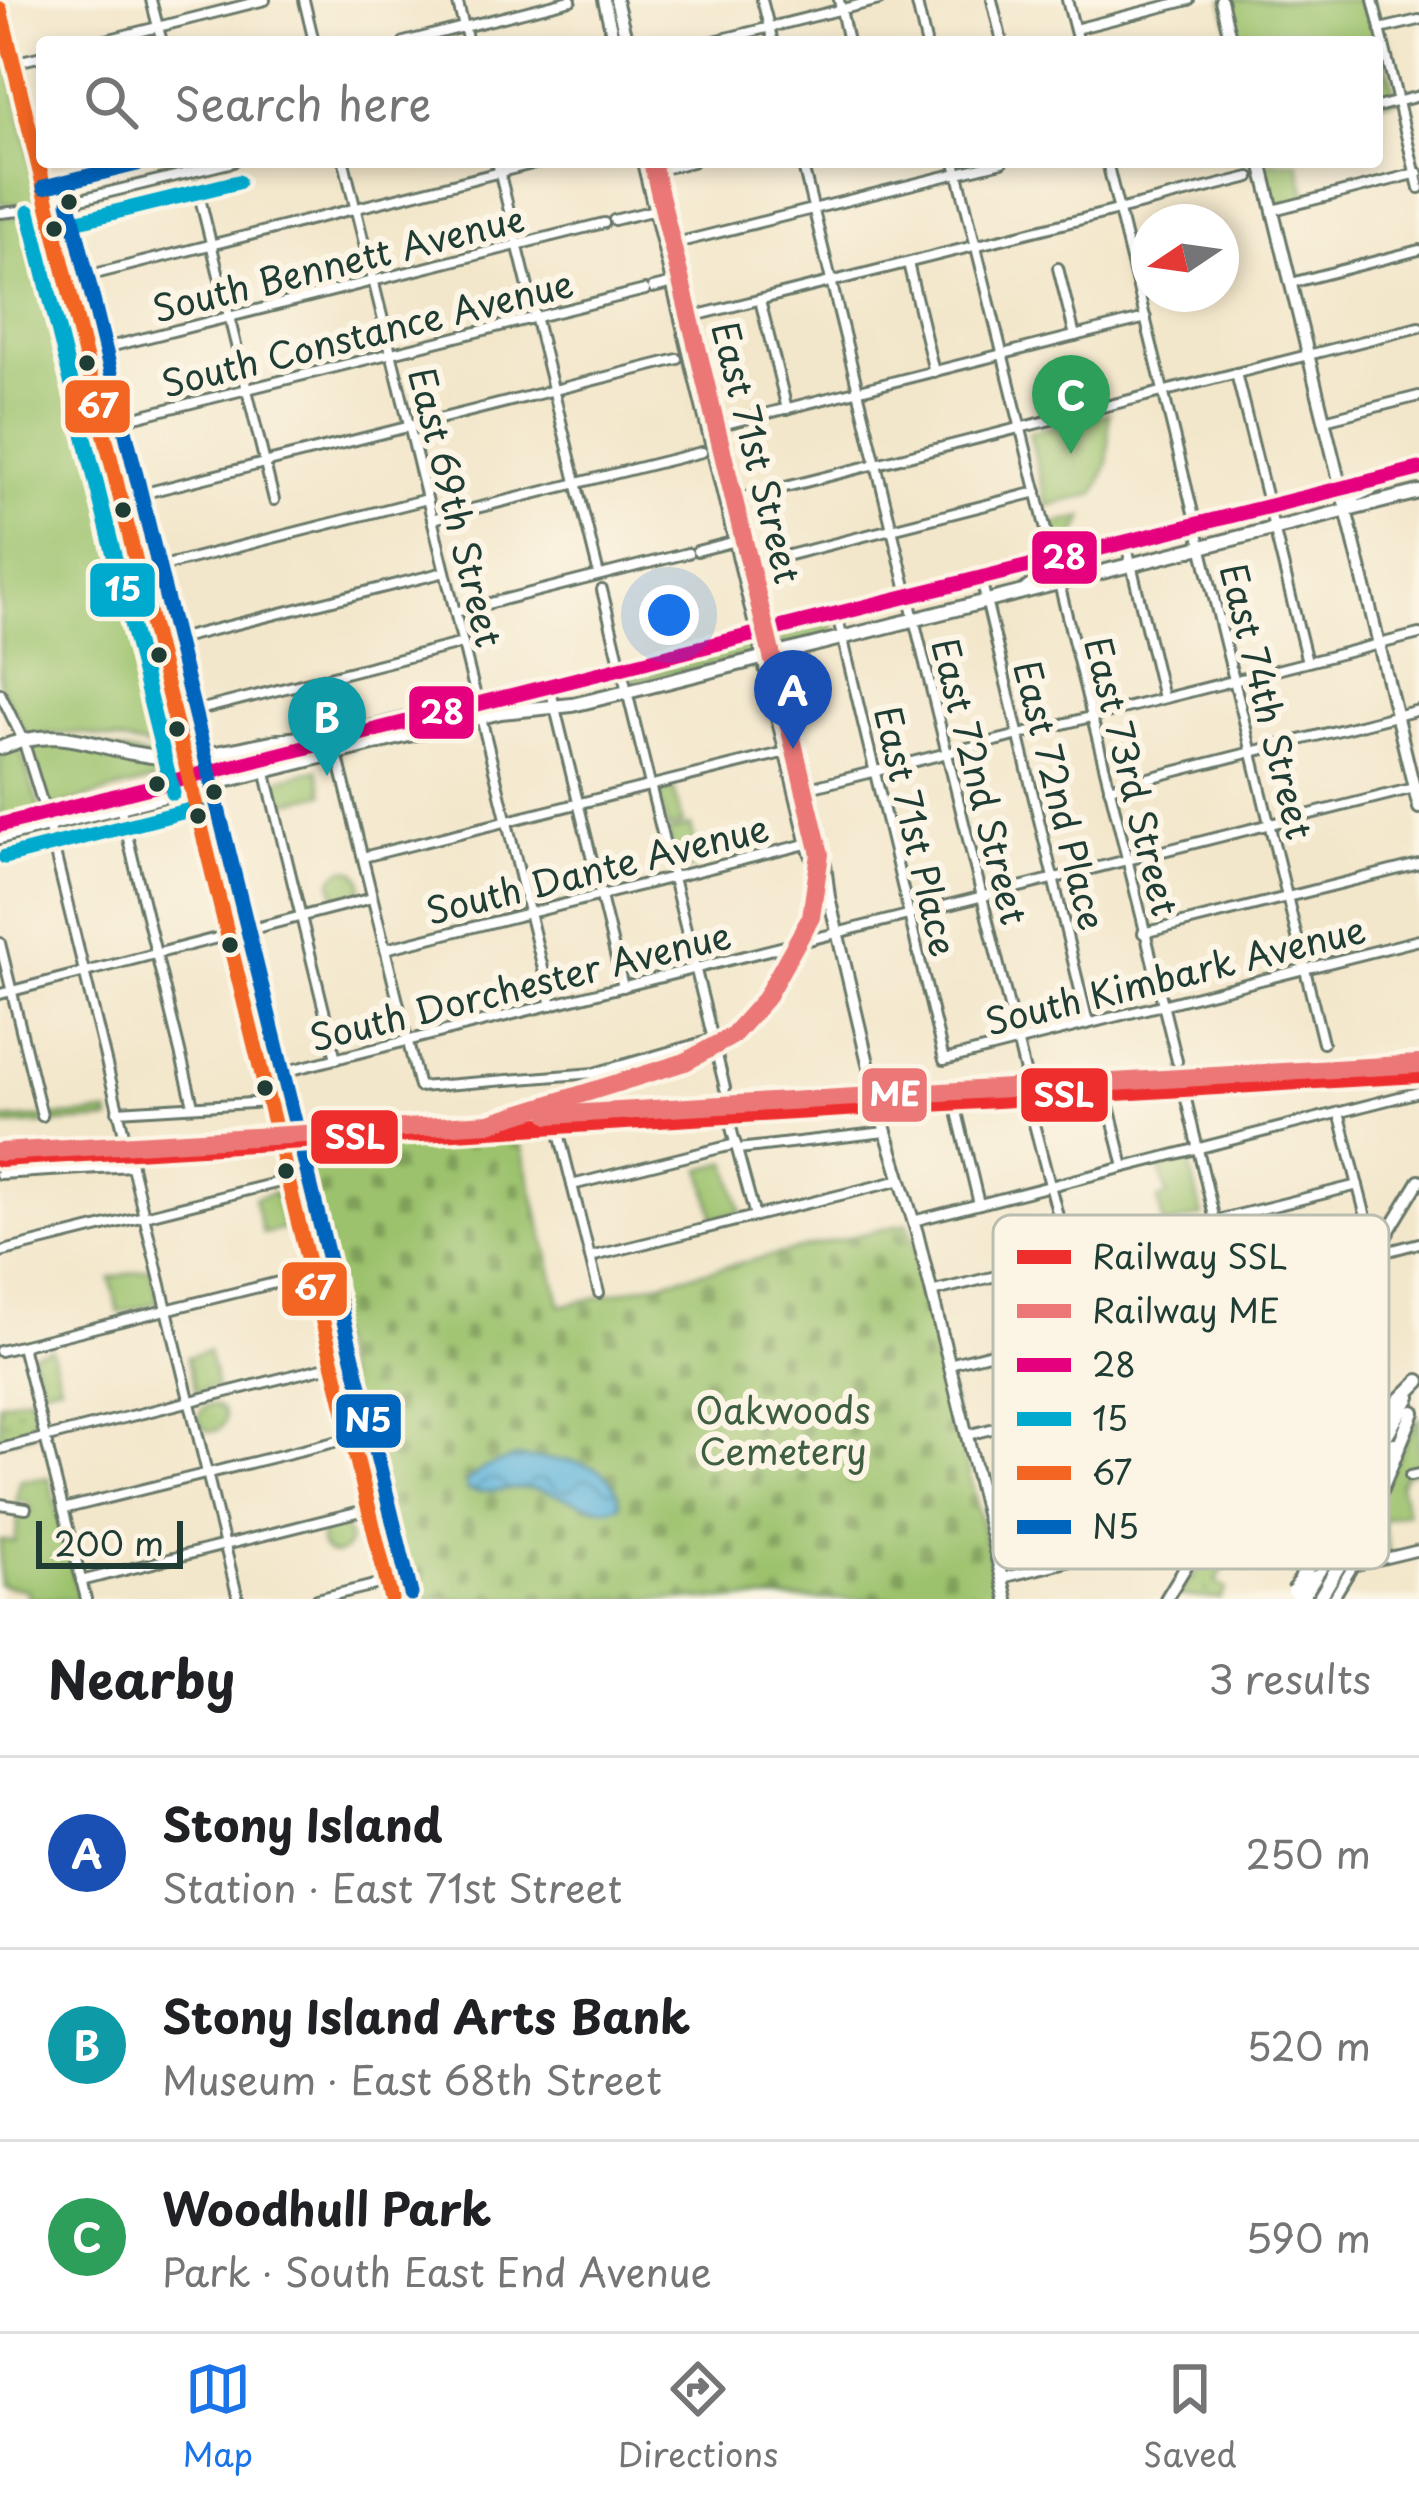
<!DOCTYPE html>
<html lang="en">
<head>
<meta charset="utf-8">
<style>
  :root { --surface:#fff; --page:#f6f6f6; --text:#202124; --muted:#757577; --line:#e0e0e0; --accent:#1a73e8 }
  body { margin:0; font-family:"Playpen Sans",sans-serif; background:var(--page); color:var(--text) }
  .compass { position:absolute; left:1131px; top:204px; width:108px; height:108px; border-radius:50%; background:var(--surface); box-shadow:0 6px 18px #0003; rotate:257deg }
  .scale { position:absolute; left:36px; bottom:30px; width:147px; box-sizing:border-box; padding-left:12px; border:6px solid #1f3d34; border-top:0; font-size:33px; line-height:42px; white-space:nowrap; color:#1f3d34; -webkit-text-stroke:9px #fcf5e5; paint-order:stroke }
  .you { position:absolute; left:669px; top:615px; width:42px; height:42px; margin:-30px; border:9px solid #fff; border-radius:50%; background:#1a73e8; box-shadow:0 0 0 18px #1a73e833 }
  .badge { display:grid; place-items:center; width:78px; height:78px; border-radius:50%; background:var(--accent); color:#fff; font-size:39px; font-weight:700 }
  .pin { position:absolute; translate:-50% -99px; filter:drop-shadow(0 3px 6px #0008) }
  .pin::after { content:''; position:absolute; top:63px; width:42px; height:36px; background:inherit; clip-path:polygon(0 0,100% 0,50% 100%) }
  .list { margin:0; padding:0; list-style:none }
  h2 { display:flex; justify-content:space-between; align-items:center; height:156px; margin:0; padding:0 48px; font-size:51px }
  h2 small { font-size:39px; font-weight:400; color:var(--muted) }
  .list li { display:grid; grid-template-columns:78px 1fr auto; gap:36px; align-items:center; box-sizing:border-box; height:192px; padding:0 48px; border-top:3px solid var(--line) }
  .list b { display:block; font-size:45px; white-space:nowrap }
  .list p { margin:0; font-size:39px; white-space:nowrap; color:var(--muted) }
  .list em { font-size:39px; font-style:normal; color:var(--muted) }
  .icon { flex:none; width:66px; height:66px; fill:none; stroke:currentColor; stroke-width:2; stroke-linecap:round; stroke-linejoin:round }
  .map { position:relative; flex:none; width:1419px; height:1599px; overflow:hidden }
  .search { position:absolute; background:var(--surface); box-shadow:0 6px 18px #0003; left:36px; right:36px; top:36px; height:132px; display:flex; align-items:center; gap:30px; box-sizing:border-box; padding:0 42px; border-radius:12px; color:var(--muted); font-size:45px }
  .sheet { height:732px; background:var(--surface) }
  nav { display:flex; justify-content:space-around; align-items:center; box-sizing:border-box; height:168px; border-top:3px solid var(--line); background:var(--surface); font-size:33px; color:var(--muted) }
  nav a { display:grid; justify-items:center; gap:6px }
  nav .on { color:var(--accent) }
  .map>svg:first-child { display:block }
</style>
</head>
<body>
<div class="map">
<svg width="1419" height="1599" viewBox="0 0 1419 1599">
  <defs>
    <pattern id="cemetery-stones" width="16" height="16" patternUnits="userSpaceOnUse" patternTransform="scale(3)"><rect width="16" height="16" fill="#9cc26d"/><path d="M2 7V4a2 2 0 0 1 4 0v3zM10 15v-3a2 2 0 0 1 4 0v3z" fill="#7f9f5a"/></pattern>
    <pattern id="garden-dots" width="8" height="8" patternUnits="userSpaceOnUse" patternTransform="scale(3)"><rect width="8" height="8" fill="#9cc26d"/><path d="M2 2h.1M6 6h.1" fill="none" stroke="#7f9f5a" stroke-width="1.8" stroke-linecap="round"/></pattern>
    <pattern id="water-waves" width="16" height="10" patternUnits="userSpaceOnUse" patternTransform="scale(3)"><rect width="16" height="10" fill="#60b5dc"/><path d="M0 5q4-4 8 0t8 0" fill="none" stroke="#4f94b3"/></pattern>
  </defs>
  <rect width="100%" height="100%" fill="#fcf5e5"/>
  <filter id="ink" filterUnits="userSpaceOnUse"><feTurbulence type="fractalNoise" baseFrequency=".00833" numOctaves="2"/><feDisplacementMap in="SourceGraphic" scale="24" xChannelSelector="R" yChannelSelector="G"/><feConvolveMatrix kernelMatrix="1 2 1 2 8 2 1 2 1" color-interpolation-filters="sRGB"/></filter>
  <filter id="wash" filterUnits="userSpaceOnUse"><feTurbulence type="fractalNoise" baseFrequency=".004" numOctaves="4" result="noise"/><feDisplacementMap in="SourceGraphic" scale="48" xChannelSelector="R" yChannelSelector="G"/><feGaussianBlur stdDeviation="2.7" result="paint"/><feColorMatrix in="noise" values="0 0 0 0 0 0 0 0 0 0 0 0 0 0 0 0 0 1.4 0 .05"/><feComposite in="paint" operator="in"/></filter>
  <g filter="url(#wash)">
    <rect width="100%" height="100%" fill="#f3e7cb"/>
    <g fill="#9cc26d" stroke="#5e8050" stroke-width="3">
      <path d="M 1223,0 L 1371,0 L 1396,100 L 1377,104 L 1377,42 L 1234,42 Z"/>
      <path d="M 0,28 L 40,199 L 33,205 L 0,203 Z"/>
      <path d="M 1263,162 L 1298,162 L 1307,199 L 1275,207 Z"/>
      <path d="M 0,216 L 45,218 L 176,753 L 82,733 L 27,735 L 0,685 Z"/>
      <path d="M 1109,413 L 1108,463 L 1095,494 L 1047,506 L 1029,432 Z"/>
      <path d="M 1084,517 L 1071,545 L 1057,547 L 1052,524 Z"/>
      <path d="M 832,623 L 835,634 L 781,646 L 780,636 Z"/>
      <path d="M 754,643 L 756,654 L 633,683 L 631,677 Z"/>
      <path d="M 68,740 L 180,763 L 182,773 L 48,808 L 30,745 Z"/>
      <path d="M 19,747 L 40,809 L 0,822 L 0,754 Z"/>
      <path d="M 318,769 L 324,794 L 281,804 L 275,780 Z"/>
      <path d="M 674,789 L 683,824 L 667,828 L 659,793 Z"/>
      <path d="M 691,826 L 701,865 L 678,871 L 668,832 Z"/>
      <circle cx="347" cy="884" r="15"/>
      <path d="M 109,1113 L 110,1120 L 0,1126 L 0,1120 Z"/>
      <path d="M 120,1154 L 123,1163 L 0,1170 L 0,1161 Z"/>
      <path d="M 1189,1160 L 1202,1216 L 1164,1226 L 1158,1199 L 1167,1196 L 1160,1167 Z"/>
      <path d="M 728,1162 L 741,1212 L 714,1219 L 702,1169 Z"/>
      <path d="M 275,1193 L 284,1229 L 263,1234 L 254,1198 Z"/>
      <path d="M 151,1268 L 159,1302 L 119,1313 L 110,1278 Z"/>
      <path d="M 51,1348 L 60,1384 L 41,1388 L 32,1353 Z"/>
      <path d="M 208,1351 L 217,1387 L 196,1392 L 187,1357 Z"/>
      <circle cx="212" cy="1418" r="13"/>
      <path d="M 1419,1417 L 1419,1470 L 1405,1474 L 1400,1485 L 1407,1513 L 1382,1520 L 1389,1551 L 1354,1559 L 1330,1599 L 1323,1599 Z"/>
      <path d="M 49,1478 L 79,1599 L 27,1599 L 28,1590 L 0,1585 L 0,1540 L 15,1542 L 19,1514 L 32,1510 L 28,1502 L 16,1502 L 20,1480 Z"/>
      <circle cx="335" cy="1540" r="14"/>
    </g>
    <path fill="url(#cemetery-stones)" stroke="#5e8050" stroke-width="3" d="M 519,1137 L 561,1306 L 908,1223 L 1000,1599 L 399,1599 L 289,1149 Z"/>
    <g fill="url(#garden-dots)" stroke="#5e8050" stroke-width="3">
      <path d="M 30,1395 L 39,1432 L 0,1441 L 0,1403 Z"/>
      <path d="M 1262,1459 L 1269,1487 L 1216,1582 L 1226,1589 L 1220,1599 L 1180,1596 Z"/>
    </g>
    <path fill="url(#water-waves)" stroke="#407988" stroke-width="3" d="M 516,1457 C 551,1462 616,1452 620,1505 C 598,1516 561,1493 536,1489 C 512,1485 488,1496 467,1490 L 466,1482 L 484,1468 Z"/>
  </g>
  <g filter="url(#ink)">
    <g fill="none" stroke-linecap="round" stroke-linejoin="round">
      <g stroke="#c9c5ad" stroke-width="8" stroke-dasharray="8 4" stroke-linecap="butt">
        <path d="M 1172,1061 L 1179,1091"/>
        <path d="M 1021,1072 L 1028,1101"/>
        <path d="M 721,1088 L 729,1120"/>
      </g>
      <path stroke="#c9c5ad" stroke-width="10" stroke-dasharray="10 5" stroke-linecap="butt" d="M 872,1080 L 879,1109"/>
      <g stroke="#697869" stroke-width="14">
        <g id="minor">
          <path d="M 151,0 L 162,42"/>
          <path d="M 304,0 L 314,42"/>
          <path d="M 457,0 L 468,42"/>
          <path d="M 762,0 L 773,42"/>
          <path d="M 839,0 L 848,42"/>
          <path d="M 916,0 L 926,42"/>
          <path d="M 992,0 L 1002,42"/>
          <path d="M 1067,0 L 1078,42"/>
          <path d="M 1373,0 L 1419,188"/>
          <path d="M 0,9 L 391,1599"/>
          <path d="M 1075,29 L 1189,0"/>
          <path d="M 1380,29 L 1419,20"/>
          <path d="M 98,42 L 265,0"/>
          <path d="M 404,42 L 571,0"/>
          <path d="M 710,42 L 879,0"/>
          <path d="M 13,63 L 42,56"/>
          <path d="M 1377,107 L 1419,96"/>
          <path d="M 344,162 L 552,1005"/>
          <path d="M 497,162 L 599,575"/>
          <path d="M 802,162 L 1025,1072"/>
          <path d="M 955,162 L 1177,1061"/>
          <path d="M 1107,162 L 1323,1043"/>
          <path d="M 658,170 L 692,162"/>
          <path d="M 197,186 L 274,500"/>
          <path d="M 1273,210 L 1418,173"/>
          <path d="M 0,213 L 40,209 L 233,162"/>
          <path d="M 614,220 L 655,210"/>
          <path d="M 664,246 L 1002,162"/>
          <path d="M 908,263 L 934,372"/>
          <path d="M 1058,268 L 1075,336"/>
          <path d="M 67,281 L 540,162"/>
          <path d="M 1291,283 L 1419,250"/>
          <path d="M 653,288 L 673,283"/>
          <path d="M 760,300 L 787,409"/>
          <path d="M 694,316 L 1250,177"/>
          <path d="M 85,353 L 604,223"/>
          <path d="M 1236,373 L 1307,662"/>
          <path d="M 1324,420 L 1419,396"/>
          <path d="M 103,425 L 645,290"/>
          <path d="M 709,428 L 1146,318"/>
          <path d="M 121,499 L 678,359"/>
          <path d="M 726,502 L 1419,327"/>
          <path d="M 432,519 L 702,452"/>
          <path d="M 1126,543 L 1163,698"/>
          <path d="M 697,551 L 736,541"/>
          <path d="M 742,567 L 1037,492"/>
          <path d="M 139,572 L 427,499"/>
          <path d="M 981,579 L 1088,1023"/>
          <path d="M 602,590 L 725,1088"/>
          <path d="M 455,612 L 688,553"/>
          <path d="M 837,615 L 944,1060 L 1419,940"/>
          <path d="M 157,644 L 445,572"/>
          <path d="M 550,687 L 623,987"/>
          <path d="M 0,693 L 23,740 L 44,808 L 238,1599"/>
          <path d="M 175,716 L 463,643"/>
          <path d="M 333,737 L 419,1087 L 594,1073 L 711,1040"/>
          <path d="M 265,770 L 336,1059"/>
          <path d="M 809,788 L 1419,634"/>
          <path d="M 1109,788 L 1419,710"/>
          <path d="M 120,806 L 193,1105"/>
          <path d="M 363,857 L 786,752"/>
          <path d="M 1143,933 L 1419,864"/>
          <path d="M 0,943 L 42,1116"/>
          <path d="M 385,949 L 822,840"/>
          <path d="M 0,994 L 372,898"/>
          <path d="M 263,1077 L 1418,787"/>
          <path d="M 1184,1091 L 1297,1563"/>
          <path d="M 1028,1101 L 1068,1254"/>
          <path d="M 1108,1102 L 1124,1167"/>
          <path d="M 117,1111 L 269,1102"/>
          <path d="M 1339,1112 L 1375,1252"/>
          <path d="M 958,1116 L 979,1204"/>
          <path d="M 729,1120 L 755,1216"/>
          <path d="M 559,1133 L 599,1293"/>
          <path d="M 738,1149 L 885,1132"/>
          <path d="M 0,1174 L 132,1166"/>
          <path d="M 572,1185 L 736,1144"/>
          <path d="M 913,1221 L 1419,1092"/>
          <path d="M 0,1252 L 288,1180"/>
          <path d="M 1073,1256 L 1358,1185"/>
          <path d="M 590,1257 L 897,1181"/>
          <path d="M 1070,1262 L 1139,1544"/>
          <path d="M 931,1292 L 1065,1259"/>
          <path d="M 1230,1293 L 1419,1243"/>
          <path d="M 22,1346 L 86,1599"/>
          <path d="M 0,1351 L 311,1274"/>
          <path d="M 949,1364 L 1086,1329"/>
          <path d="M 967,1435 L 1248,1365"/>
          <path d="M 0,1449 L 334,1365"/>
          <path d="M 1410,1476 L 1419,1474"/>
          <path d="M 0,1504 L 26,1508"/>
          <path d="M 984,1507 L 1262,1438"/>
          <path d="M 63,1509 L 351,1438"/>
          <path d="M 1286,1510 L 1298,1559"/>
          <path d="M 1002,1578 L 1149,1542 L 1188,1563"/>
          <path d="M 81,1581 L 369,1509"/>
          <path d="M 317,1599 L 387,1582"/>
          <path d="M 1333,1599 L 1353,1566 L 1419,1550"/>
        </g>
      </g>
      <g stroke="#697869" stroke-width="16">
        <g id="major">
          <path d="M 604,0 L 614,42"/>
          <path d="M 616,0 L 627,42"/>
          <path d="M 1221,0 L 1231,42"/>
          <path d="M 643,162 L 809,849 L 825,889"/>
          <path d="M 656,162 L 822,840 L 829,897 L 872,1080"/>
          <path d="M 1261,162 L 1419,808"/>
          <path d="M 0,825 L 333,737"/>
          <path d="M 879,1109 L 917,1233 L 1007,1599"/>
          <path d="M 1166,1599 L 1419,1181"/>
        </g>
      </g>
      <g stroke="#697869" stroke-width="18">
        <g id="highway">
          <path d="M 1347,510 L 1354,496 L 1376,486"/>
          <path d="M 1027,589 L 1055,568"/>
          <path d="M 0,748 C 68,720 101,755 165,757 C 221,760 278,733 333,737 L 1419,469"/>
          <path d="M 0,837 L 501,712 L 572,705 L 627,692 L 1419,492"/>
          <path d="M 1311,1561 L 1409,1397"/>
          <path d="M 1298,1565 L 1390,1410 L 1419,1381"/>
          <path d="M 1315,1577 L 1394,1444"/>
          <path d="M 1319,1599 L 1374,1506 L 1413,1412"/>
        </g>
      </g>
      <use href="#minor" stroke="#fff" stroke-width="8"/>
      <use href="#major" stroke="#fff" stroke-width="10"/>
      <use href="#highway" stroke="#fff" stroke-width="12"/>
      <g stroke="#697869" stroke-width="18" stroke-linecap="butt">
        <g id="highway-bridge">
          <path d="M 1294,1591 L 1311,1561"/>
          <path d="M 1301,1599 L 1315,1577"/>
        </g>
      </g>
      <use href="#highway-bridge" stroke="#fff" stroke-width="12"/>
      <g stroke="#fcf5e5" stroke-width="24">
        <path id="bus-1" d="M 0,825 C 472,702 946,588 1419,469"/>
      </g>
      <g stroke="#fcf5e5" stroke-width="24">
        <g id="bus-2">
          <path d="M 29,212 L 173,793"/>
          <path d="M 54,227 L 238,182"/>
          <path d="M 5,857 L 198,808"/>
        </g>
      </g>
      <g stroke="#fcf5e5" stroke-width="24">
        <path id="bus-3" d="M 0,9 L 391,1599"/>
      </g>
      <g stroke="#fcf5e5" stroke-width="24">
        <g id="bus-4">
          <path d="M 44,187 L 145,162"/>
          <path d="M 69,202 L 411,1594"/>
        </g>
      </g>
      <use href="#bus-1" stroke="#e5007d" stroke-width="15"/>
      <use href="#bus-2" stroke="#00a9ce" stroke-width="15"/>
      <use href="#bus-3" stroke="#f26522" stroke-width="15"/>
      <use href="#bus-4" stroke="#0065bd" stroke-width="15"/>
      <g stroke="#fcf5e5" stroke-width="27">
        <path id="rail-1" d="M 0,1158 L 1419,1074"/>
      </g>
      <g stroke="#fcf5e5" stroke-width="27">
        <g id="rail-2">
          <path d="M 550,1115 L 1419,1064"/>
          <path d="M 0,1152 L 489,1123 L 685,1062 L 732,1036 L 765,999 L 811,917 L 820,854 L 652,162"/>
        </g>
      </g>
      <use href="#rail-1" stroke="#ee2e2d" stroke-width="18"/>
      <use href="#rail-2" stroke="#eb7877" stroke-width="18"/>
    </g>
  </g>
  <g fill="#1f3d34" stroke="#fcf5e5" stroke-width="4.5">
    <circle cx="69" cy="202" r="10"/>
    <circle cx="54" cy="229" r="10"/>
    <circle cx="87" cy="363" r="10"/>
    <circle cx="123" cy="510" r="10"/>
    <circle cx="159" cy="655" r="10"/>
    <circle cx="177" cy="729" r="10"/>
    <circle cx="157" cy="784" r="10"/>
    <circle cx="214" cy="792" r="10"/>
    <circle cx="198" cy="816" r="10"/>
    <circle cx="230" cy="945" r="10"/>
    <circle cx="265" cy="1088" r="10"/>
    <circle cx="286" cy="1171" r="10"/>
  </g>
  <g text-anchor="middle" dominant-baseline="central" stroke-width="12" stroke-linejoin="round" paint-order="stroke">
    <g font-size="36" fill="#1f3d34" stroke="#fcf5e5">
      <text transform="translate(338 262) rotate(-14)">South Bennett Avenue</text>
      <text transform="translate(367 332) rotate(-14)">South Constance Avenue</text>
      <text transform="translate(758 452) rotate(76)">East 71st Street</text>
      <text transform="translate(457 507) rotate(76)">East 69th Street</text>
      <text transform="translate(1268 701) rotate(76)">East 74th Street</text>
      <text transform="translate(1133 776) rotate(76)">East 73rd Street</text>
      <text transform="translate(981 781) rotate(76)">East 72nd Street</text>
      <text transform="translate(1061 795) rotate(76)">East 72nd Place</text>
      <text transform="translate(917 831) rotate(77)">East 71st Place</text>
      <text transform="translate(597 868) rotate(-14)">South Dante Avenue</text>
      <text transform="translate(1175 974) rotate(-14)">South Kimbark Avenue</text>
      <text transform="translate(520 985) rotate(-14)">South Dorchester Avenue</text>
    </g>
    <g font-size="36" fill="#3e5e42" stroke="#fcf5e5">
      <text x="783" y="1409">Oakwoods<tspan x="783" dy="41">Cemetery</tspan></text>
    </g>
  </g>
  <rect x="993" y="1215" width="396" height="354" rx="18" fill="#fcf5e5" stroke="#babeb0" stroke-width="3"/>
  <rect x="1017" y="1250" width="54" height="14" fill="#ee2e2d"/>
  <rect x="1017" y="1304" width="54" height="14" fill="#eb7877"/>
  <rect x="1017" y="1358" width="54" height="14" fill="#e5007d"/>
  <rect x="1017" y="1412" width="54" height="14" fill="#00a9ce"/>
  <rect x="1017" y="1466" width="54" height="14" fill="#f26522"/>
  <rect x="1017" y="1520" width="54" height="14" fill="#0065bd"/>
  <g font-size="33" fill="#1f3d34">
    <text x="1092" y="1269">Railway SSL</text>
    <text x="1092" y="1323">Railway ME</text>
    <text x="1092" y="1377">28</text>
    <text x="1092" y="1431">15</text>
    <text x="1092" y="1485">67</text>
    <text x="1092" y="1539">N5</text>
  </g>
  <g stroke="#fcf5e5" stroke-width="4.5">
    <rect x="63" y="378" width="69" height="57" rx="12" fill="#f26522"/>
    <rect x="1030" y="529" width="69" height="57" rx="12" fill="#e5007d"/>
    <rect x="88" y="561" width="69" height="58" rx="12" fill="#00a9ce"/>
    <rect x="407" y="684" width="69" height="57" rx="12" fill="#e5007d"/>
    <rect x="860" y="1066" width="69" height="58" rx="12" fill="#eb7877"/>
    <rect x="1019" y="1066" width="91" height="58" rx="12" fill="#ee2e2d"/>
    <rect x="309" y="1108" width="91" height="58" rx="12" fill="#ee2e2d"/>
    <rect x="280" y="1260" width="69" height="58" rx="12" fill="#f26522"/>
    <rect x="334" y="1392" width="69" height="58" rx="12" fill="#0065bd"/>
  </g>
  <g font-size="33" text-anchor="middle" font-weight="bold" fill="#fff">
    <text x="98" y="418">67</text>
    <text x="1064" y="569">28</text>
    <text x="123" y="601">15</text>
    <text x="442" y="724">28</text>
    <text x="895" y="1106">ME</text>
    <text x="1064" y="1107">SSL</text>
    <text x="355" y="1149">SSL</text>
    <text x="315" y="1300">67</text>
    <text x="368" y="1432">N5</text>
  </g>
</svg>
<svg class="compass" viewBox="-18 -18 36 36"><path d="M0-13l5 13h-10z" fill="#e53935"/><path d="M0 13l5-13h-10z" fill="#757577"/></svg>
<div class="scale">200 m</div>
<div class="you"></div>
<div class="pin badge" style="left:793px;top:749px;background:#1a4fb4">A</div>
<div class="pin badge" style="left:327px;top:776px;background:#0f9aa8">B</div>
<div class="pin badge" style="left:1071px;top:454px;background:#2e9e5b">C</div>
<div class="search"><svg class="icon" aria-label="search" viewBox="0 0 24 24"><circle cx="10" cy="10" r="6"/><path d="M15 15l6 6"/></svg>Search here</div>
</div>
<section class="sheet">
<h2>Nearby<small>3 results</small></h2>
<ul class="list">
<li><span class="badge" style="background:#1a4fb4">A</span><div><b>Stony Island</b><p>Station · East 71st Street</p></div><em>250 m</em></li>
<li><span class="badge" style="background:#0f9aa8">B</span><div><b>Stony Island Arts Bank</b><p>Museum · East 68th Street</p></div><em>520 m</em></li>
<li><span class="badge" style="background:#2e9e5b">C</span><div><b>Woodhull Park</b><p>Park · South East End Avenue</p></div><em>590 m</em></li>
</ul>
</section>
<nav>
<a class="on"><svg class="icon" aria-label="map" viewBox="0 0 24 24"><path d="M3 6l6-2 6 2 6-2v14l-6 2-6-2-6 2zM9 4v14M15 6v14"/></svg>Map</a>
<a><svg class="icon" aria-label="directions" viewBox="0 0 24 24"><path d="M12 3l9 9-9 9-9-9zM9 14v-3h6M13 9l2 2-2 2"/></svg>Directions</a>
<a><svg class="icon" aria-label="saved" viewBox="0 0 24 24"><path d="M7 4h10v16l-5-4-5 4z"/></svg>Saved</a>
</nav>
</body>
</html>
